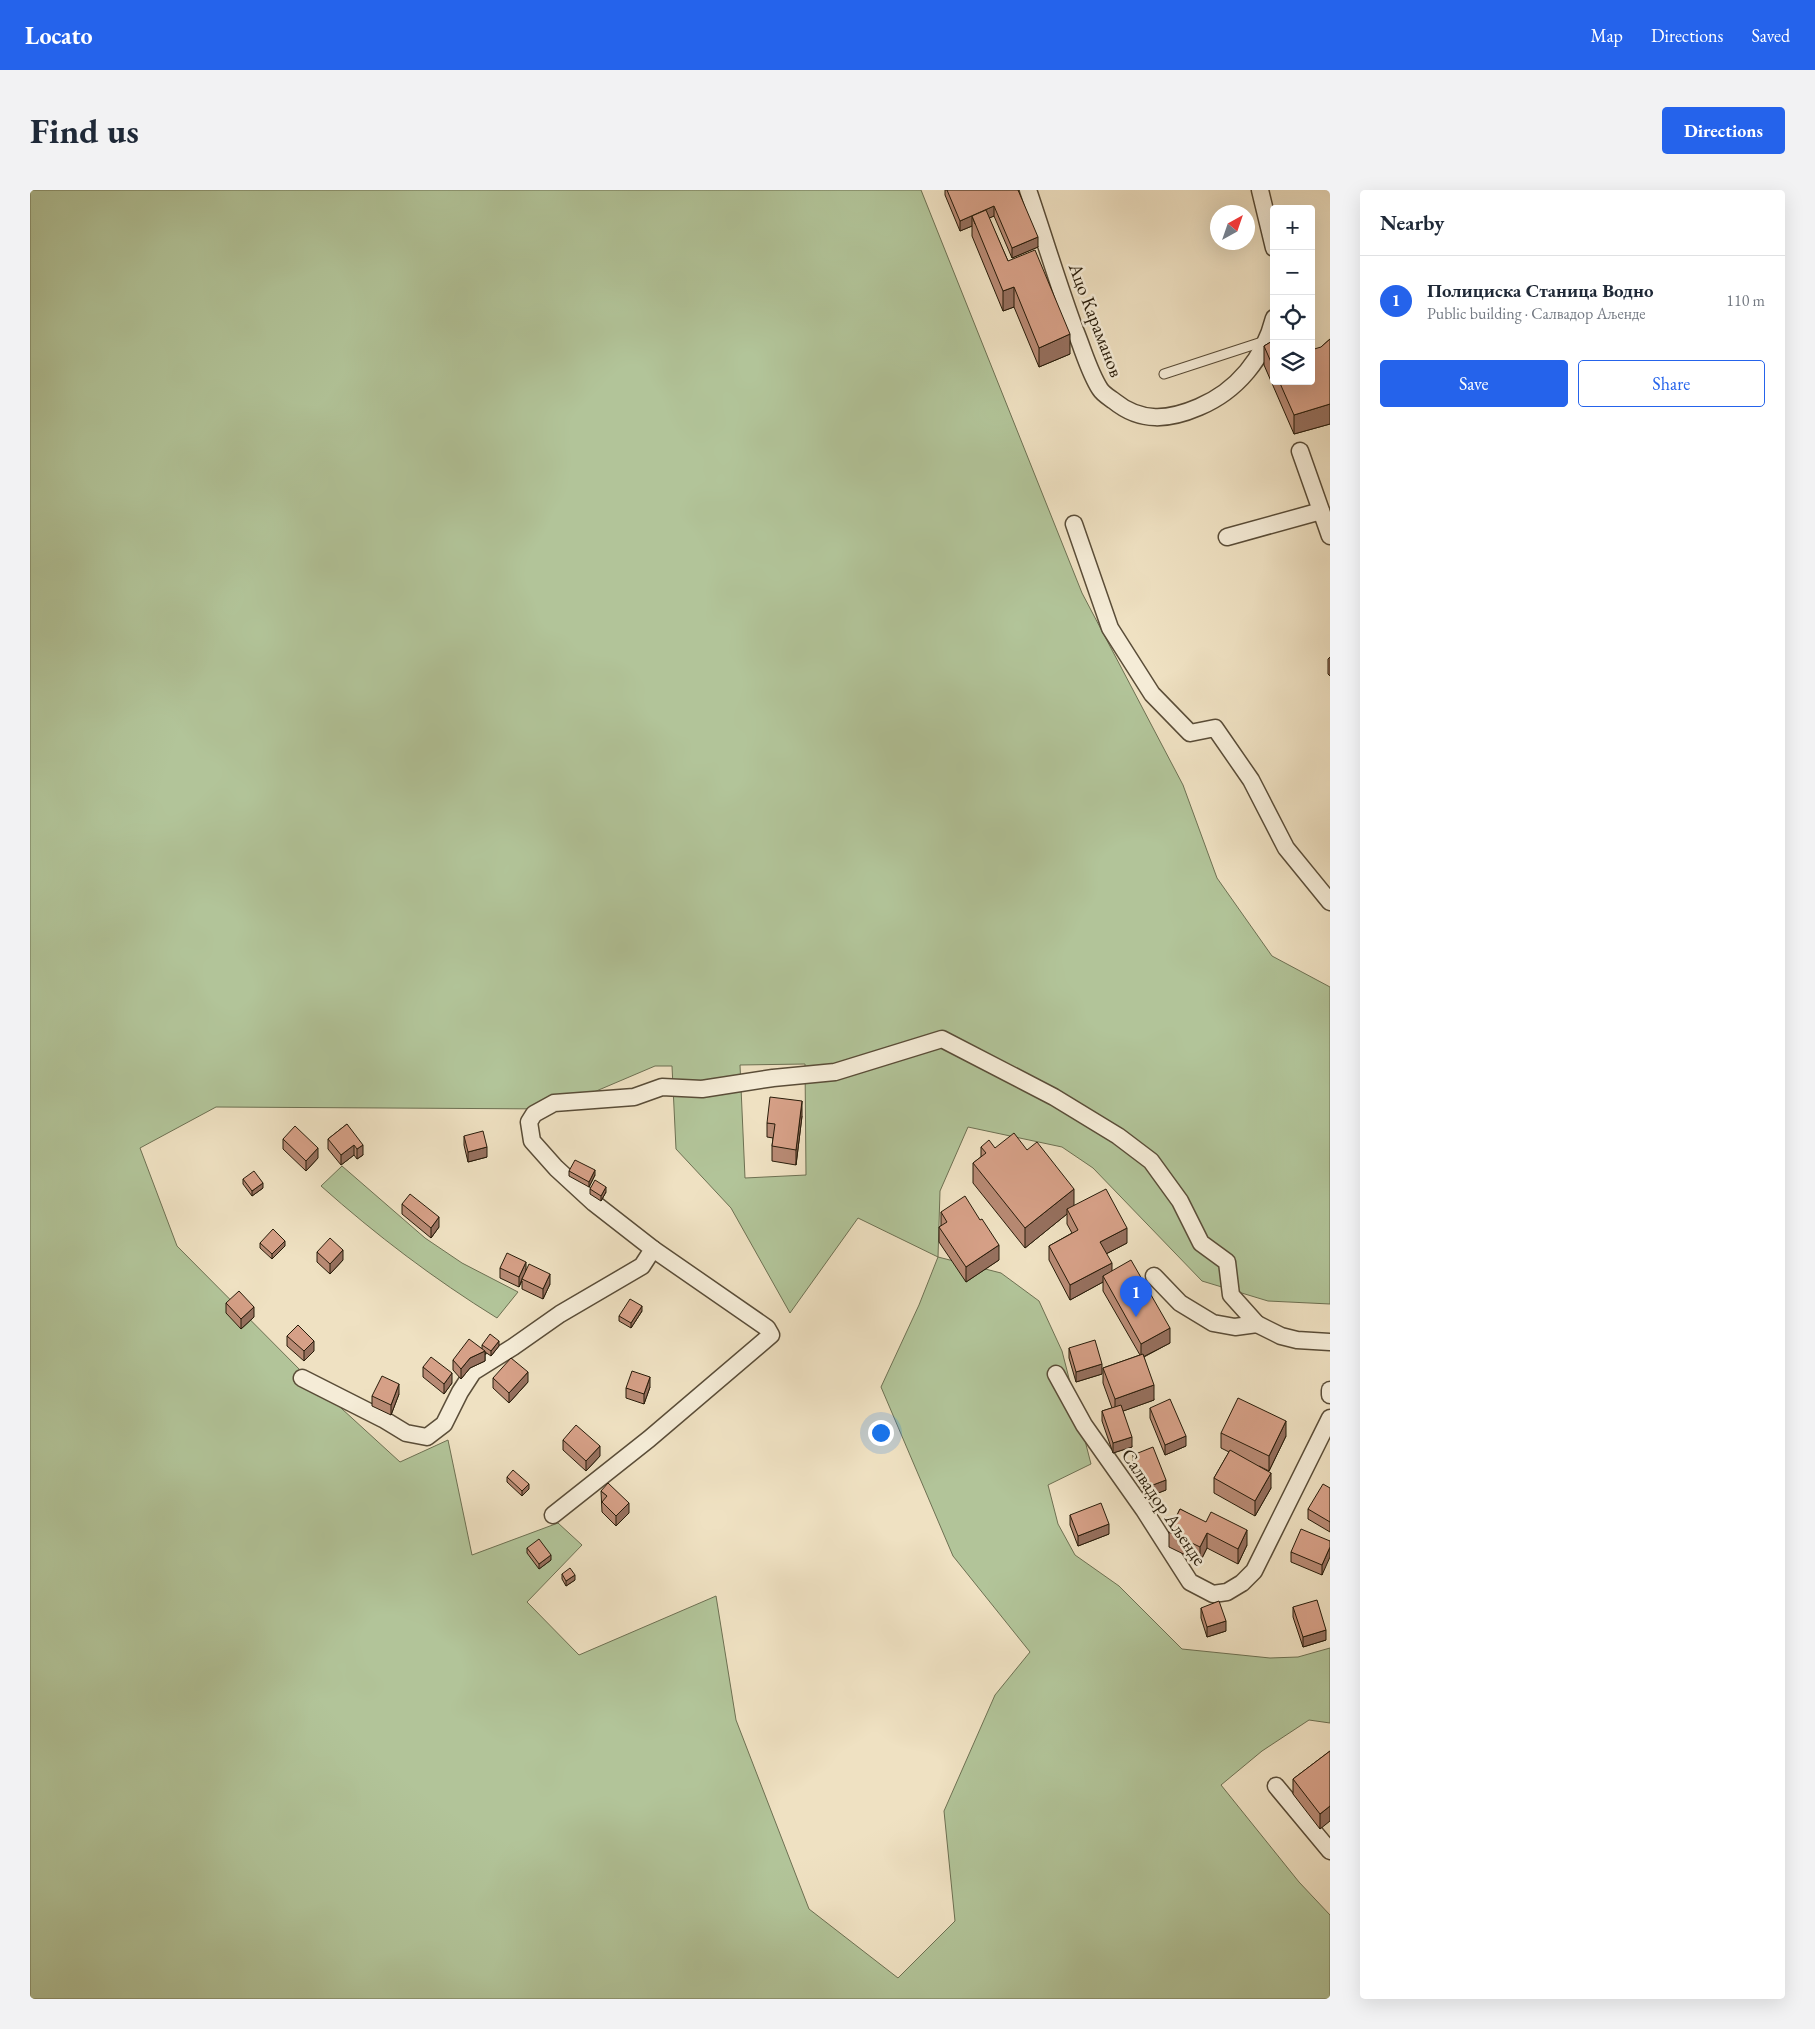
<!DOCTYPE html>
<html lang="en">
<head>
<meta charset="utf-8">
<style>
  :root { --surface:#fff; --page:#f2f2f3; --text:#1f2937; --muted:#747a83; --line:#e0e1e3; --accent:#2563eb }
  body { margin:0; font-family:"EB Garamond",serif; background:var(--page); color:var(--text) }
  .controls { position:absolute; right:15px; top:15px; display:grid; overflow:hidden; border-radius:5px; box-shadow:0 5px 20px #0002 }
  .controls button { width:45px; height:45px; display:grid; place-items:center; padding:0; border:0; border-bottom:1px solid var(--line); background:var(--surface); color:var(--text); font:25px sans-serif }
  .compass { position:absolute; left:1180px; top:15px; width:45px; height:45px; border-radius:50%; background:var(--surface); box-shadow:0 5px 20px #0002; rotate:40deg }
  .you { position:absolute; left:850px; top:1242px; width:18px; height:18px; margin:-12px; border:4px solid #fff; border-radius:50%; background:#1a73e8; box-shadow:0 0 0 8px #1a73e833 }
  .badge { display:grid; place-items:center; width:32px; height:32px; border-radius:50%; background:var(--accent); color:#fff; font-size:16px; font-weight:700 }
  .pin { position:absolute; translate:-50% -41px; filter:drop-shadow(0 1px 2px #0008) }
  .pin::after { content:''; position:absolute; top:26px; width:18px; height:15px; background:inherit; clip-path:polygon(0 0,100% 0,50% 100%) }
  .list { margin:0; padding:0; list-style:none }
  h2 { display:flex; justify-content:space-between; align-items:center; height:65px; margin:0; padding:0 20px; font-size:21px }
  h2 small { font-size:16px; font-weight:400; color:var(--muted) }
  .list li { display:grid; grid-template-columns:32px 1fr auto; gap:15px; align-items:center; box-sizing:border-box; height:90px; padding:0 20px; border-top:1px solid var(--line) }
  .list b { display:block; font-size:19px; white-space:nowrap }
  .list p { margin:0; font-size:16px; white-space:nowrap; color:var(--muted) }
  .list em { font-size:16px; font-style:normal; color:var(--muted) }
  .actions { display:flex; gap:10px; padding:15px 20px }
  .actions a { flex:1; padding:11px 0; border:1px solid var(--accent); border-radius:5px; text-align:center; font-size:18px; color:var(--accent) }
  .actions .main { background:var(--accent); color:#fff }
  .icon { flex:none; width:28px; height:28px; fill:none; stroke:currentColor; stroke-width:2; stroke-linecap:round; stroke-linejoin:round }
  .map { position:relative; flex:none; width:1300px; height:1809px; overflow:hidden; border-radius:5px }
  header { display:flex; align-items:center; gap:30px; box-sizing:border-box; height:70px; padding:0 25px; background:var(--accent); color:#fff }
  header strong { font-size:24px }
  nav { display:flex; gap:28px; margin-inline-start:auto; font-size:18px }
  .intro { display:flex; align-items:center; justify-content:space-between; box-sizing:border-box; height:120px; padding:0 30px }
  h1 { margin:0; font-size:35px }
  .button { padding:12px 22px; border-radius:5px; background:var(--accent); color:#fff; font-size:18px; font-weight:700 }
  main { display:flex; gap:30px; padding:0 30px }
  aside { flex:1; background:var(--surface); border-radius:5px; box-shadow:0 5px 20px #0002 }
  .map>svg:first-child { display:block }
</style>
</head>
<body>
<header>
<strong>Locato</strong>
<nav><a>Map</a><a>Directions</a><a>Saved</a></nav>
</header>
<div class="intro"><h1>Find us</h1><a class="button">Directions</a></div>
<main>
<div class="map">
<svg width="1300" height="1809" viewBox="0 0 1300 1809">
  <rect width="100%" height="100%" fill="#efe1c2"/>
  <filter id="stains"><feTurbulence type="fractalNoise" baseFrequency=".004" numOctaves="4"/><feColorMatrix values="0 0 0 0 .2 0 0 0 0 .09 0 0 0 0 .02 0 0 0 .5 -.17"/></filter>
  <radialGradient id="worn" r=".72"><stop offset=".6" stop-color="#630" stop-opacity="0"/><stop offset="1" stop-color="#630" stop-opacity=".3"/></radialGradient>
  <g fill="#b2c499" stroke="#6d7052" fill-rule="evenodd">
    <path d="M 0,0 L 891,0 L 1052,403 L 1153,595 L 1187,688 L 1242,766 L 1300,797 L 1300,1114 L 1238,1111 L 1172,1091 L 1063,978 L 1032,957 L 938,937 L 910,1001 L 908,1067 L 971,1083 L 1009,1111 L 1032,1161 L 1061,1274 L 1018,1295 L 1028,1334 L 1045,1365 L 1089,1396 L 1152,1459 L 1240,1468 L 1268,1467 L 1300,1458 L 1300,1533 L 1279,1530 L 1232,1561 L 1191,1595 L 1269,1692 L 1300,1725 L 1300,1809 L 0,1809 ZM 775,874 L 776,985 L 715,988 L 710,875 ZM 625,876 L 642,876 L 646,959 L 701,1018 L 760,1123 L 828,1028 L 908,1067 L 889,1115 L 851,1197 L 923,1366 L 1000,1462 L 965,1505 L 914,1621 L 925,1731 L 868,1788 L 779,1719 L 706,1530 L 686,1406 L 549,1465 L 497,1412 L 552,1355 L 528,1333 L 442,1365 L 418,1250 L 370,1272 L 276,1186 L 147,1056 L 110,958 L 186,917 L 524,919 Z"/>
    <path d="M 312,976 L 395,1048 L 432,1073 L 488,1102 L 467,1128 C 404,1089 346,1045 291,996 Z"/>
  </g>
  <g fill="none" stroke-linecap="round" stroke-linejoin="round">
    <g stroke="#5a4d38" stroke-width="11">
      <path id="lane" d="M 1134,184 L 1235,151"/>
    </g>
    <g stroke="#5a4d38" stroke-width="19">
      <g id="street">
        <path d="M 998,0 C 1014,47 1028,94 1045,140 C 1053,159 1059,182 1070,199 C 1073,204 1080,208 1084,211 C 1111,233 1139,230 1169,217 C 1207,201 1234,168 1244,128"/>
        <path d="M 1230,0 L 1244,58"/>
        <path d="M 1270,261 L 1300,346"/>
        <path d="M 1044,334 L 1080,438 L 1122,504 L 1160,543 L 1185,538 L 1221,590 L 1256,658 L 1300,712"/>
        <path d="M 1197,347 L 1291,321"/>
        <path d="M 1124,1086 L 1150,1113 L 1183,1133 L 1205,1137 L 1227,1134 L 1251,1146 L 1267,1150 L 1300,1152"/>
        <path d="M 1026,1184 L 1054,1235 L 1114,1320 L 1160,1392 L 1183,1404 L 1197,1402 L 1212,1393 L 1224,1381 L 1300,1228"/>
        <path d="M 272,1188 L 353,1229 L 376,1243 L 397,1247 L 414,1234 L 430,1202 L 443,1182 L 483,1157 L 530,1124 L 612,1076 L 623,1059 L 564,1013 L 526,978 L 502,951 L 499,932 L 504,924 L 524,913 L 604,907 L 632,897 L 672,899 L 743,888 L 805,882 L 912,849 L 1024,907 L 1088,946 L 1121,971 L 1150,1011 L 1171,1053 L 1197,1072 L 1201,1105 L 1227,1134"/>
        <path d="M 1300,1200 L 1300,1205"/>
        <path d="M 523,1325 L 619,1249 L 741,1145 L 737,1138 L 623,1059"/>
        <path d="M 1246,1596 L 1300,1661"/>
      </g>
    </g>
    <use href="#lane" stroke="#f5ecd7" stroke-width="9"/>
    <use href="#street" stroke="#f5ecd7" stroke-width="16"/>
  </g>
  <g fill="#b88a74" stroke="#281c0a">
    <path d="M 915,0 L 988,0 L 1008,57 L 982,68 L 964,26 L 959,28 L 978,71 L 1040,164 L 1009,177 L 984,117 L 973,121 L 942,46 L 942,36 L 930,41 L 915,5 Z"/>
    <path d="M 1300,149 L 1300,234 L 1264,244 L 1234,175 L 1234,156 L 1244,150 L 1244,191 L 1281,191 L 1291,157 Z"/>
    <path d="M 1300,467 L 1300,486 L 1298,484 L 1298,469 Z"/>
    <path d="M 772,926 L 766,975 L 742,971 L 742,956 L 743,948 L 737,947 L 737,933 Z"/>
    <path d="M 317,934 L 333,965 L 327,969 L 324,965 L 311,975 L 298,959 L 298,949 Z"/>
    <path d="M 434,946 L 457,967 L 438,972 L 434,955 Z"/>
    <path d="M 253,949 L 288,968 L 276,981 L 253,959 Z"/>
    <path d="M 951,957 L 997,960 L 1044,1016 L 1097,1053 L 1076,1064 L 1082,1081 L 1140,1153 L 1114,1167 L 1124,1210 L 1093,1221 L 1102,1257 L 1083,1263 L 1072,1231 L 1072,1221 L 1082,1218 L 1073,1193 L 1073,1178 L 1110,1165 L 1073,1101 L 1073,1092 L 1040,1110 L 1019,1070 L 1019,1056 L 1042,1043 L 1037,1034 L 1037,1024 L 995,1058 L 943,993 L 943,973 L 951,967 Z"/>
    <path d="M 539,981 L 565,985 L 559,997 L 539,986 Z"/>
    <path d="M 213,989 L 233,998 L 222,1006 L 213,994 Z"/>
    <path d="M 560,999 L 576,1002 L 571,1011 L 560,1004 Z"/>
    <path d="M 372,1014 L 409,1037 L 401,1048 L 372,1024 Z"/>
    <path d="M 911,1022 L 969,1070 L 936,1092 L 909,1052 L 909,1037 L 911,1036 Z"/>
    <path d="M 230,1053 L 255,1056 L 242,1069 L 230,1058 Z"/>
    <path d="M 287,1062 L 313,1070 L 300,1084 L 287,1072 Z"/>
    <path d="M 470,1078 L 496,1080 L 520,1094 L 513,1109 L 492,1099 L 492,1091 L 489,1097 L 470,1088 Z"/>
    <path d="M 196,1113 L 224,1127 L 211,1139 L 196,1123 Z"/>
    <path d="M 612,1121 L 601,1138 L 589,1131 L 589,1126 Z"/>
    <path d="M 257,1146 L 284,1161 L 274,1171 L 257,1156 Z"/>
    <path d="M 452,1155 L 469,1156 L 461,1166 L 455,1162 L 455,1171 L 440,1178 L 431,1189 L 423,1180 L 423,1170 L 452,1159 Z"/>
    <path d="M 1039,1158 L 1072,1184 L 1046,1192 L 1039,1168 Z"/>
    <path d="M 393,1177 L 422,1193 L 414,1204 L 393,1187 Z"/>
    <path d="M 463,1188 L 498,1192 L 479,1213 L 463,1198 Z"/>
    <path d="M 620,1197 L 614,1214 L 596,1208 L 596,1198 Z"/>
    <path d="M 369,1204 L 361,1225 L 342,1216 L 342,1206 Z"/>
    <path d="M 1120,1218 L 1156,1256 L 1135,1265 L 1120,1228 Z"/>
    <path d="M 1191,1243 L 1256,1246 L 1239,1281 L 1229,1276 L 1241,1298 L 1225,1326 L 1184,1303 L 1184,1288 L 1199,1262 L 1191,1258 Z"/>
    <path d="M 533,1250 L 570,1266 L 556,1281 L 533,1260 Z"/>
    <path d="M 1103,1265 L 1136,1300 L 1115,1308 L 1103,1275 Z"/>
    <path d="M 477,1287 L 499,1299 L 492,1306 L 477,1292 Z"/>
    <path d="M 1300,1298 L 1300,1342 L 1278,1329 L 1278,1319 Z"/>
    <path d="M 571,1301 L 599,1323 L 586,1336 L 572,1322 Z"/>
    <path d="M 1150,1319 L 1217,1355 L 1208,1374 L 1177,1358 L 1170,1372 L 1139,1357 L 1139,1342 Z"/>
    <path d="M 1040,1325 L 1079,1344 L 1048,1356 L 1040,1335 Z"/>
    <path d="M 1300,1351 L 1292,1385 L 1261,1372 L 1261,1362 Z"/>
    <path d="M 497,1358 L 521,1370 L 509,1379 L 497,1363 Z"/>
    <path d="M 532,1384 L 545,1390 L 536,1396 L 532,1389 Z"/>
    <path d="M 1263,1417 L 1296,1450 L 1273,1457 L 1263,1427 Z"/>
    <path d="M 1171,1418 L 1196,1441 L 1177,1447 L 1171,1428 Z"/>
    <path d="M 1300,1561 L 1290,1639 L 1263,1604 L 1263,1589 Z"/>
  </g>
  <g fill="#96705e" stroke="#281c0a">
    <path d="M 964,16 L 964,26 L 945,34 L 942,26 L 942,36 L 930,41 L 930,31 Z"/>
    <path d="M 1008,47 L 1008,57 L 982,68 L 982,58 Z"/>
    <path d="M 984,97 L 984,117 L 973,121 L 973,101 Z"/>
    <path d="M 1040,144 L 1040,164 L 1009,177 L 1009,158 Z"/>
    <path d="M 1300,214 L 1300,234 L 1264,244 L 1264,225 Z"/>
    <path d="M 772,911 L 772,926 L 766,975 L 766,960 Z"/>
    <path d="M 324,955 L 324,965 L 311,975 L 311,965 Z"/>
    <path d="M 333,955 L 333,965 L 327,969 L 327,959 Z"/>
    <path d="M 457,957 L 457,967 L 438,972 L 438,962 Z"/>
    <path d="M 288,958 L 288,968 L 276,981 L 276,971 Z"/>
    <path d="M 565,980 L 565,985 L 559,997 L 559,992 Z"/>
    <path d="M 233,993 L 233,998 L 222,1006 L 222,1001 Z"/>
    <path d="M 576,997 L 576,1002 L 571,1011 L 571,1006 Z"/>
    <path d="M 1044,999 L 1044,1018 L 1037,1019 L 1037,1024 L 995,1058 L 995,1038 Z"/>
    <path d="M 409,1027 L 409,1037 L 401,1048 L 401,1038 Z"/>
    <path d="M 1097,1038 L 1097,1053 L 1070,1067 L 1070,1052 Z"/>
    <path d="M 255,1051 L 255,1056 L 242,1069 L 242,1064 Z"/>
    <path d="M 969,1055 L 969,1070 L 936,1092 L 936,1077 Z"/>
    <path d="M 313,1060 L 313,1070 L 300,1084 L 300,1074 Z"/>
    <path d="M 496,1072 L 496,1082 L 492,1089 L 489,1097 L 489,1087 Z"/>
    <path d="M 1082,1073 L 1082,1088 L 1073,1086 L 1073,1092 L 1040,1110 L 1040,1095 Z"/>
    <path d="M 520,1084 L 520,1094 L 513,1109 L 513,1099 Z"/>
    <path d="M 612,1116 L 612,1121 L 601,1138 L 601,1133 Z"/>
    <path d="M 224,1117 L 224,1127 L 211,1139 L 211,1129 Z"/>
    <path d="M 1140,1138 L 1140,1153 L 1111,1168 L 1111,1154 Z"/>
    <path d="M 284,1151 L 284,1161 L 274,1171 L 274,1161 Z"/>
    <path d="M 469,1151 L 469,1156 L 461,1166 L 461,1161 Z"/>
    <path d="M 455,1161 L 455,1171 L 440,1178 L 431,1189 L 431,1179 L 440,1168 Z"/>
    <path d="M 1072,1174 L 1072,1184 L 1046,1192 L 1046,1182 Z"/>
    <path d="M 498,1182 L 498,1192 L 479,1213 L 479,1203 Z"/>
    <path d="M 422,1183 L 422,1193 L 414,1204 L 414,1194 Z"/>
    <path d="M 620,1187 L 620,1197 L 614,1214 L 614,1204 Z"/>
    <path d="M 369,1194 L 369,1204 L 361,1225 L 361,1215 Z"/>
    <path d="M 1124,1195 L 1124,1210 L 1085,1224 L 1085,1209 Z"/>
    <path d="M 1256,1231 L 1256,1246 L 1239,1281 L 1239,1266 Z"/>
    <path d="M 1156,1246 L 1156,1256 L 1135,1265 L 1135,1255 Z"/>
    <path d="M 1102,1247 L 1102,1257 L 1083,1263 L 1083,1253 Z"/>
    <path d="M 570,1256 L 570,1266 L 556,1281 L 556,1271 Z"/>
    <path d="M 1241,1283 L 1241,1298 L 1225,1326 L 1225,1311 Z"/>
    <path d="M 1136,1290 L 1136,1300 L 1115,1308 L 1115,1298 Z"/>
    <path d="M 499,1294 L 499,1299 L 492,1306 L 492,1301 Z"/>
    <path d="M 599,1313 L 599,1323 L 586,1336 L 586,1326 Z"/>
    <path d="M 1079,1334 L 1079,1344 L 1048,1356 L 1048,1346 Z"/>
    <path d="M 1217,1340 L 1217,1355 L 1208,1374 L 1208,1359 Z"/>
    <path d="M 1177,1343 L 1177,1358 L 1170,1372 L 1170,1357 Z"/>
    <path d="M 1300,1357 L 1300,1367 L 1292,1385 L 1292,1375 Z"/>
    <path d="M 521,1365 L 521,1370 L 509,1379 L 509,1374 Z"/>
    <path d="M 545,1385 L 545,1390 L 536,1396 L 536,1391 Z"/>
    <path d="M 1196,1431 L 1196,1441 L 1177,1447 L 1177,1437 Z"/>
    <path d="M 1296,1440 L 1296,1450 L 1273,1457 L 1273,1447 Z"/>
    <path d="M 1300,1616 L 1300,1631 L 1290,1639 L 1290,1624 Z"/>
  </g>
  <g fill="#d6a087" stroke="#281c0a">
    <path d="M 917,0 L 988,0 L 1008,47 L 982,58 L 964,16 L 930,31 Z"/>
    <path d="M 956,20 L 978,71 L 1005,60 L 1040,144 L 1009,158 L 984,97 L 973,101 L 942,26 Z"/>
    <path d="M 1300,149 L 1300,214 L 1264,225 L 1249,191 L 1281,191 L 1281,160 L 1291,157 Z"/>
    <path d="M 1244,150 L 1244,179 L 1234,156 Z"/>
    <path d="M 740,907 L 772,911 L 766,960 L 742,956 L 745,934 L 737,933 Z"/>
    <path d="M 317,934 L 333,955 L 327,959 L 324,955 L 311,965 L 298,949 Z"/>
    <path d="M 265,936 L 288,958 L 276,971 L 253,949 Z"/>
    <path d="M 453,941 L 457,957 L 438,962 L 434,946 Z"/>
    <path d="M 984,943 L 997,960 L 1007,952 L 1044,999 L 995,1038 L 943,973 L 956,963 L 951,957 L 959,950 L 965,958 Z"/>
    <path d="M 545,970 L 565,980 L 559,992 L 539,981 Z"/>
    <path d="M 224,981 L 233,993 L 222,1001 L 213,989 Z"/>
    <path d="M 565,990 L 576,997 L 571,1006 L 560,999 Z"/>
    <path d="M 1076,999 L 1097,1038 L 1070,1052 L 1082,1073 L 1040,1095 L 1019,1056 L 1048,1040 L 1037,1019 Z"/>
    <path d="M 380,1004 L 409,1027 L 401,1038 L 372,1014 Z"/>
    <path d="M 935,1006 L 950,1030 L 952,1029 L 969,1055 L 936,1077 L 909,1037 L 917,1032 L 911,1022 Z"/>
    <path d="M 243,1039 L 255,1051 L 242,1064 L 230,1053 Z"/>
    <path d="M 300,1048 L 313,1060 L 300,1074 L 287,1062 Z"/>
    <path d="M 477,1063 L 496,1072 L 489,1087 L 470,1078 Z"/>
    <path d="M 1101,1070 L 1140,1138 L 1111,1154 L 1073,1086 Z"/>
    <path d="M 499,1074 L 520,1084 L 513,1099 L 492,1089 Z"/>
    <path d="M 209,1101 L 224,1117 L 211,1129 L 196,1113 Z"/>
    <path d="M 600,1109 L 612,1116 L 601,1133 L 589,1126 Z"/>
    <path d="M 268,1135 L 284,1151 L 274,1161 L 257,1146 Z"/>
    <path d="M 460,1144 L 469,1151 L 461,1161 L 452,1155 Z"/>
    <path d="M 439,1149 L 455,1161 L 440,1168 L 431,1179 L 423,1170 Z"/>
    <path d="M 1065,1150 L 1072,1174 L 1046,1182 L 1039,1158 Z"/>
    <path d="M 1113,1164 L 1124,1195 L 1085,1209 L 1073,1178 Z"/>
    <path d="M 401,1167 L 422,1183 L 414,1194 L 393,1177 Z"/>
    <path d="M 481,1168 L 498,1182 L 479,1203 L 463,1188 Z"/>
    <path d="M 602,1181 L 620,1187 L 614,1204 L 596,1198 Z"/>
    <path d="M 352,1186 L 369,1194 L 361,1215 L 342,1206 Z"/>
    <path d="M 1208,1208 L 1256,1231 L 1239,1266 L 1191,1243 Z"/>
    <path d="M 1140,1209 L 1156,1246 L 1135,1255 L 1120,1218 Z"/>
    <path d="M 1091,1215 L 1102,1247 L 1083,1253 L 1072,1221 Z"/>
    <path d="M 546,1235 L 570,1256 L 556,1271 L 533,1250 Z"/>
    <path d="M 1123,1257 L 1136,1290 L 1115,1298 L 1103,1265 Z"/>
    <path d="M 1200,1260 L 1241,1283 L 1225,1311 L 1184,1288 Z"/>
    <path d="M 483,1280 L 499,1294 L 492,1301 L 477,1287 Z"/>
    <path d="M 578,1293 L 599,1313 L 586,1326 L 572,1312 L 577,1306 L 571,1301 Z"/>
    <path d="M 1293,1294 L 1300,1298 L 1300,1332 L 1278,1319 Z"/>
    <path d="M 1071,1313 L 1079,1334 L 1048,1346 L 1040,1325 Z"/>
    <path d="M 1150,1319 L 1176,1332 L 1181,1322 L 1217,1340 L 1208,1359 L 1177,1343 L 1170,1357 L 1139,1342 Z"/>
    <path d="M 1271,1339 L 1300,1351 L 1300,1357 L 1292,1375 L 1261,1362 Z"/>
    <path d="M 509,1349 L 521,1365 L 509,1374 L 497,1358 Z"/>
    <path d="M 540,1378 L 545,1385 L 536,1391 L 532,1384 Z"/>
    <path d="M 1287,1410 L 1296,1440 L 1273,1447 L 1263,1417 Z"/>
    <path d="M 1189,1411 L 1196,1431 L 1177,1437 L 1171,1418 Z"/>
    <path d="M 1300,1561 L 1300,1616 L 1290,1624 L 1263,1589 Z"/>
  </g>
  <g text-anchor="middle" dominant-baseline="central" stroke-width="5" stroke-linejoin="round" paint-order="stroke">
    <g font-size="19" fill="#281c0a" stroke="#f5ecd7">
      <text transform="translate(1066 130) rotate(69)">Ацо Караманов</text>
      <text transform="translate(1134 1317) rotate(56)">Салвадор Аљенде</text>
    </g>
  </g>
  <rect width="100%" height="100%" filter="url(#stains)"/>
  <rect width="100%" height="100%" fill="url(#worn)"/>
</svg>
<div class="controls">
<button>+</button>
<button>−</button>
<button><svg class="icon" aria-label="locate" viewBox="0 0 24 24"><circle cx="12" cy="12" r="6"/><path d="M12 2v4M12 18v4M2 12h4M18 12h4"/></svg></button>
<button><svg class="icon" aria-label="layers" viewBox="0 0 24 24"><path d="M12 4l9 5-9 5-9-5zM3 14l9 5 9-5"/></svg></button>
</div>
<svg class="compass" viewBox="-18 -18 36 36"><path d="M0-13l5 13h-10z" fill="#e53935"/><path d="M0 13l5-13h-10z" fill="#747a83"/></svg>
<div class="you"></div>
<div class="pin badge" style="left:1106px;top:1127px">1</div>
</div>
<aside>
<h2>Nearby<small></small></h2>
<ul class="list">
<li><span class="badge">1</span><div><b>Полициска Станица Водно</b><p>Public building · Салвадор Аљенде</p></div><em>110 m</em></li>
</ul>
<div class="actions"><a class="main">Save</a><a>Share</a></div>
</aside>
</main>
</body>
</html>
